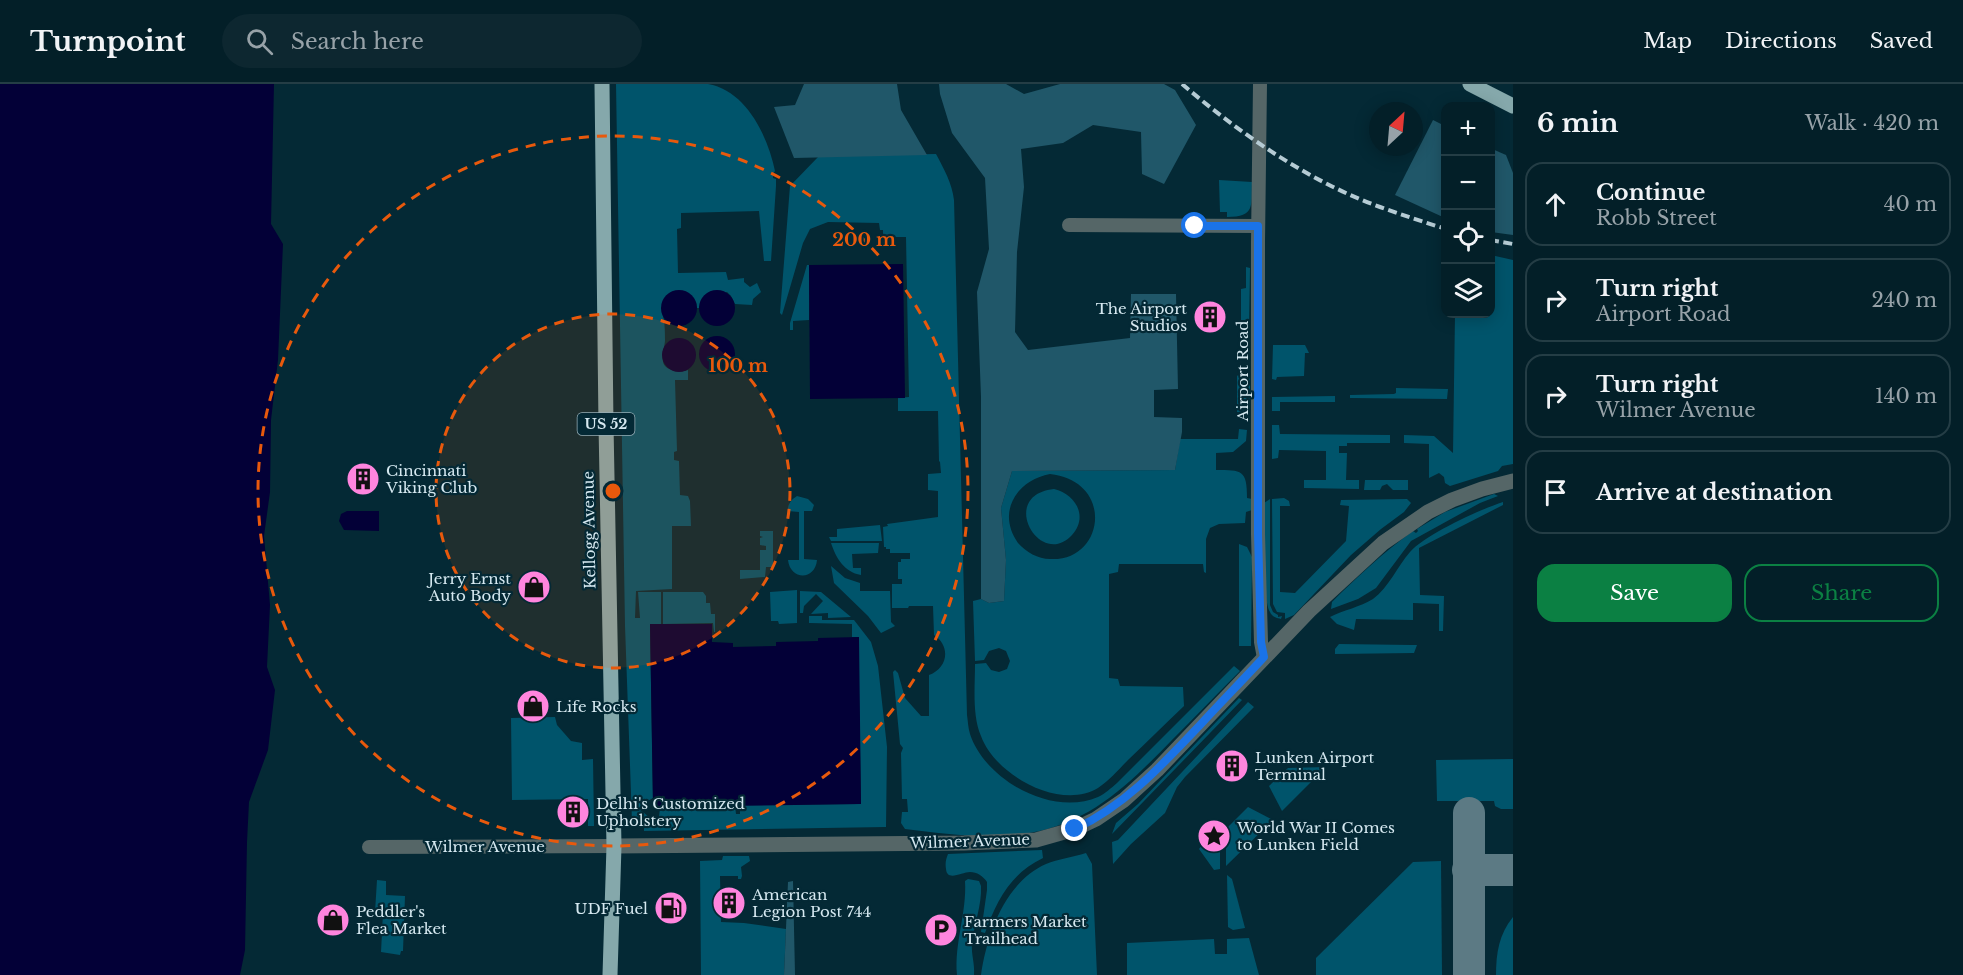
<!DOCTYPE html>
<html lang="en">
<head>
<meta charset="utf-8">
<style>
  :root { --surface:#031f28; --page:#0d2730; --text:#f1f3f6; --muted:#97a2a8; --line:#243d45; --accent:#0b8043 }
  body { margin:0; font-family:"Libre Baskerville",serif; background:var(--page); color:var(--text) }
  .controls { position:absolute; right:18px; top:18px; display:grid; overflow:hidden; border-radius:12px; box-shadow:0 3px 15px #0003 }
  .controls button { width:54px; height:54px; display:grid; place-items:center; padding:0; border:0; border-bottom:2px solid var(--line); background:var(--surface); color:var(--text); font:30px sans-serif }
  .compass { position:absolute; left:1369px; top:18px; width:54px; height:54px; border-radius:50%; background:var(--surface); box-shadow:0 3px 15px #0003; rotate:26deg }
  .stop { position:absolute; width:18px; height:18px; margin:-14px; border:4px solid #1a73e8; border-radius:50%; background:#fff }
  .stop.end { background:#1a73e8; border-color:#fff; box-shadow:0 2px 6px #0008 }
  .list { margin:0; padding:0; list-style:none }
  h2 { display:flex; justify-content:space-between; align-items:center; height:78px; margin:0; padding:0 24px; font-size:26px }
  h2 small { font-size:20px; font-weight:400; color:var(--muted) }
  .list li { display:grid; grid-template-columns:39px 1fr auto; gap:18px; align-items:center; box-sizing:border-box; height:84px; margin:0 12px 12px; padding:0 12px; border:2px solid var(--line); border-radius:18px }
  .list b { display:block; font-size:22px; white-space:nowrap }
  .list p { margin:0; font-size:20px; white-space:nowrap; color:var(--muted) }
  .list em { font-size:20px; font-style:normal; color:var(--muted) }
  .actions { display:flex; gap:12px; padding:18px 24px }
  .actions a { flex:1; padding:14px 0; border:2px solid var(--accent); border-radius:18px; text-align:center; font-size:21px; color:var(--accent) }
  .actions .main { background:var(--accent); color:#fff }
  .icon { flex:none; width:33px; height:33px; fill:none; stroke:currentColor; stroke-width:2; stroke-linecap:round; stroke-linejoin:round }
  .map { position:relative; flex:none; width:1513px; height:891px; overflow:hidden }
  header { display:flex; align-items:center; gap:36px; box-sizing:border-box; height:84px; padding:0 30px; background:var(--surface); border-bottom:2px solid var(--line) }
  header strong { font-size:28px }
  nav { display:flex; gap:33px; margin-inline-start:auto; font-size:21px }
  .search { width:420px; height:54px; background:var(--page); display:flex; align-items:center; gap:15px; box-sizing:border-box; padding:0 21px; border-radius:33px; color:var(--muted); font-size:22px }
  main { display:flex }
  aside { flex:1; background:var(--surface) }
  .map>svg:first-child { display:block }
</style>
</head>
<body>
<header>
<strong>Turnpoint</strong>
<div class="search"><svg class="icon" aria-label="search" viewBox="0 0 24 24"><circle cx="10" cy="10" r="6"/><path d="M15 15l6 6"/></svg>Search here</div>
<nav><a>Map</a><a>Directions</a><a>Saved</a></nav>
</header>
<main>
<div class="map">
<svg width="1513" height="891" viewBox="0 0 1513 891">
  <rect width="100%" height="100%" fill="#042935"/>
  <g fill="#00546b" fill-rule="evenodd">
    <path d="M 616,0 C 638,0 659,0 681,0 C 689,0 700,0 708,0 C 747,7 768,53 775,87 L 773,90 L 773,94 L 776,95 L 776,102 L 771,177 L 764,177 L 759,127 L 681,129 L 681,144 L 677,145 L 678,189 L 726,188 L 728,196 L 744,194 L 744,198 L 750,203 L 757,199 L 761,208 L 753,215 L 752,221 L 735,220 L 731,212 L 727,208 L 699,222 L 699,224 L 697,224 L 696,218 L 662,228 C 665,237 665,248 665,257 C 664,268 657,283 673,286 C 679,287 683,288 688,286 L 688,296 L 675,296 L 677,367 L 674,368 L 674,376 L 679,377 L 680,411 L 688,412 L 690,417 L 691,442 L 672,442 L 672,505 L 636,507 L 635,534 L 640,534 L 638,508 L 661,508 L 661,540 L 650,541 L 653,714 L 644,719 L 642,727 L 651,735 L 655,736 L 659,733 L 660,723 L 735,721 L 736,730 L 740,730 L 740,721 L 861,720 L 858,553 L 852,553 L 852,540 L 809,539 L 809,532 L 822,532 L 822,536 L 854,536 L 871,558 L 878,582 L 887,663 L 886,743 L 644,747 L 644,744 L 635,741 L 632,737 L 625,542 Z"/>
    <path d="M 936,70 C 944,85 952,99 954,116 L 967,631 C 968,637 968,644 970,650 C 985,696 1052,733 1098,713 C 1105,710 1111,704 1117,699 L 1234,582 L 1240,587 C 1217,610 1195,633 1172,656 C 1130,699 1091,739 1029,749 C 988,756 946,750 905,745 L 901,739 L 902,728 L 908,728 L 907,715 L 902,715 L 901,669 L 903,664 L 900,660 L 893,588 L 895,586 L 898,589 L 905,614 L 921,632 L 929,632 L 929,591 C 948,584 951,562 934,551 L 933,522 L 909,522 L 908,524 L 892,524 L 892,500 L 902,500 L 902,495 L 898,495 L 898,478 L 901,478 L 901,475 L 910,475 L 910,469 L 890,469 L 890,465 L 886,465 L 886,463 L 884,463 L 883,443 L 888,442 L 887,440 L 938,433 L 938,407 L 928,406 L 928,390 L 941,389 L 940,378 L 939,377 L 938,327 L 898,327 L 898,314 L 909,313 L 906,153 L 883,153 L 883,146 L 880,146 L 879,139 L 828,138 L 810,145 L 803,159 L 782,231 L 780,229 L 790,102 L 819,72 Z"/>
    <path d="M 1219,96 L 1252,98 C 1251,121 1256,133 1227,133 L 1227,128 L 1220,128 Z"/>
    <path d="M 1491,171 L 1513,176 L 1513,380 L 1502,382 L 1498,387 L 1450,402 L 1445,399 L 1444,393 L 1439,389 L 1429,394 L 1429,360 L 1404,359 L 1404,351 L 1434,352 L 1453,369 L 1455,230 L 1490,230 Z"/>
    <path d="M 807,181 L 809,181 L 809,236 L 793,237 L 793,246 L 790,246 L 790,239 Z"/>
    <path d="M 1246,183 L 1250,184 L 1249,245 L 1244,251 L 1241,251 L 1241,205 L 1246,204 Z"/>
    <path d="M 1273,261 L 1305,261 L 1309,269 L 1305,269 L 1304,292 L 1277,293 L 1276,296 L 1272,295 Z"/>
    <path d="M 1242,288 L 1250,293 L 1250,322 L 1243,330 L 1237,328 L 1237,292 Z"/>
    <path d="M 1396,304 L 1448,305 L 1447,315 L 1350,314 L 1350,311 L 1394,310 L 1396,309 Z"/>
    <path d="M 1335,312 L 1335,318 L 1280,318 L 1280,327 L 1272,327 L 1272,313 Z"/>
    <path d="M 1272,341 L 1279,341 L 1280,350 L 1390,351 L 1390,359 L 1347,359 L 1347,362 L 1339,362 L 1339,369 L 1347,369 L 1346,396 L 1359,396 L 1359,405 L 1304,404 L 1304,396 L 1326,396 L 1326,367 L 1279,366 L 1278,374 L 1272,375 Z"/>
    <path d="M 1239,345 L 1247,346 L 1246,357 L 1233,368 L 1216,369 L 1216,386 C 1242,386 1247,386 1247,414 L 1252,415 L 1252,426 L 1246,428 L 1245,439 L 1219,440 L 1210,444 L 1206,455 L 1206,489 L 1204,488 L 1203,480 L 1119,480 L 1118,488 L 1109,490 L 1109,594 L 1118,595 L 1120,602 L 1183,603 L 1184,622 C 1165,640 1147,658 1128,676 C 1119,685 1110,696 1098,704 C 1060,727 995,691 981,652 C 972,631 975,603 975,580 L 986,579 L 991,586 L 999,588 L 1007,585 L 1010,577 L 1006,567 L 999,564 L 989,567 L 984,576 L 975,577 L 973,517 L 981,515 L 989,519 L 1004,517 L 1006,476 L 1001,424 L 1012,387 L 1175,386 L 1180,355 L 1238,355 ZM 1050,390 C 1115,397 1105,478 1050,475 C 1038,475 1026,468 1018,459 C 996,428 1017,396 1050,390 Z"/>
    <path d="M 1365,396 L 1408,396 L 1408,406 L 1393,406 L 1387,400 L 1382,402 L 1380,406 L 1364,406 Z"/>
    <path d="M 1054,405 C 1075,410 1089,432 1072,451 C 1040,486 997,411 1054,405 Z"/>
    <path d="M 1494,410 L 1498,412 L 1480,419 L 1411,457 L 1376,504 L 1358,515 L 1331,525 L 1332,518 C 1358,492 1384,468 1413,447 L 1416,449 L 1418,447 L 1417,445 L 1445,428 Z"/>
    <path d="M 797,412 L 808,415 L 814,421 L 812,427 L 804,427 L 804,475 L 817,476 C 815,497 790,496 788,476 L 799,476 L 799,428 L 788,427 C 788,419 791,416 797,412 Z"/>
    <path d="M 1284,414 L 1289,417 L 1290,422 L 1280,422 L 1280,508 L 1295,509 L 1346,457 L 1349,422 L 1340,421 L 1341,416 L 1407,415 L 1411,419 L 1404,428 L 1381,445 L 1351,471 L 1294,531 L 1285,535 L 1285,529 L 1277,528 L 1273,520 L 1272,415 Z"/>
    <path d="M 1270,415 L 1270,521 L 1273,528 L 1278,531 L 1278,533 L 1282,532 L 1281,535 C 1277,534 1272,533 1270,528 C 1262,516 1264,438 1264,419 Z"/>
    <path d="M 1503,418 L 1503,421 L 1419,464 L 1420,511 L 1444,512 L 1443,547 L 1439,547 L 1439,520 L 1413,519 L 1413,536 L 1356,535 L 1354,546 L 1337,540 L 1330,533 C 1344,526 1360,523 1373,515 C 1389,503 1397,483 1410,468 C 1426,450 1479,426 1503,418 Z"/>
    <path d="M 880,441 L 882,457 L 831,457 L 829,453 L 837,453 L 837,445 Z"/>
    <path d="M 760,447 L 773,447 L 773,483 L 766,483 L 765,493 L 740,495 L 740,486 L 760,486 L 760,466 L 766,466 L 766,462 L 760,461 L 760,454 L 763,453 L 760,452 Z"/>
    <path d="M 879,459 L 878,469 L 852,470 L 853,484 L 861,484 L 861,491 C 844,488 836,474 831,459 Z"/>
    <path d="M 1239,460 L 1247,463 L 1252,473 L 1251,562 L 1239,562 Z"/>
    <path d="M 831,482 L 845,494 L 860,499 L 860,507 L 890,507 L 891,538 L 895,542 L 881,549 L 868,532 L 834,499 Z"/>
    <path d="M 797,506 L 797,539 L 779,540 L 778,537 L 771,537 L 770,508 Z"/>
    <path d="M 800,507 L 821,508 L 851,533 L 828,534 L 828,529 L 811,530 L 823,517 L 816,510 L 804,522 L 803,529 L 800,529 Z"/>
    <path d="M 663,508 L 703,508 L 706,512 L 706,519 L 710,519 L 711,530 L 715,530 L 715,548 L 714,548 L 713,539 L 663,540 Z"/>
    <path d="M 1339,560 L 1412,561 L 1417,561 L 1414,569 L 1335,570 L 1335,565 Z"/>
    <path d="M 1239,614 L 1242,616 L 1112,750 L 1116,739 L 1138,720 Z"/>
    <path d="M 1248,618 L 1254,623 L 1185,693 L 1177,703 L 1165,729 L 1131,760 L 1113,780 L 1112,758 L 1118,756 Z"/>
    <path d="M 555,633 L 557,641 L 571,657 L 582,659 L 582,676 L 593,675 L 594,742 L 588,742 L 588,715 L 512,716 L 511,634 Z"/>
    <path d="M 1513,675 L 1513,725 L 1501,725 L 1495,722 L 1494,717 L 1437,717 L 1436,676 Z"/>
    <path d="M 1326,683 L 1282,727 L 1269,702 L 1288,684 Z"/>
    <path d="M 1248,723 L 1273,736 L 1226,782 L 1226,745 Z"/>
    <path d="M 1220,737 L 1220,785 L 1214,786 L 1199,765 L 1202,761 L 1199,759 L 1203,754 L 1211,754 L 1214,756 L 1217,755 L 1216,749 L 1209,749 Z"/>
    <path d="M 1042,766 L 1043,774 C 1010,790 997,816 985,849 L 981,848 L 987,806 L 987,798 C 983,792 977,788 970,788 C 962,788 947,798 946,785 C 945,779 946,775 948,770 Z"/>
    <path d="M 1086,769 L 1092,780 L 1097,891 L 981,891 C 987,850 1005,798 1046,780 C 1058,775 1073,773 1086,769 Z"/>
    <path d="M 723,772 L 749,772 L 750,777 L 741,783 L 742,792 L 741,795 L 738,795 L 738,792 L 720,792 L 721,838 L 744,839 L 786,845 L 784,891 L 701,891 L 700,777 L 722,776 Z"/>
    <path d="M 1441,777 L 1442,891 L 1316,891 L 1316,874 L 1413,778 Z"/>
    <path d="M 1227,791 L 1232,795 L 1245,844 L 1233,846 L 1228,843 Z"/>
    <path d="M 968,795 L 979,797 L 981,802 C 982,821 974,840 972,859 C 971,871 975,879 974,891 L 957,891 C 954,859 967,829 965,797 Z"/>
    <path d="M 377,796 L 386,797 L 386,811 L 405,812 L 403,867 L 401,867 L 400,871 L 381,868 L 383,829 L 375,828 Z"/>
    <path d="M 1513,833 L 1513,891 L 1496,891 C 1496,869 1499,850 1513,833 Z"/>
    <path d="M 1249,854 L 1259,891 L 1127,891 L 1127,859 L 1214,855 L 1215,870 L 1227,870 L 1227,855 Z"/>
  </g>
  <g fill="#205769">
    <path d="M 804,0 L 897,0 L 901,26 L 927,71 L 794,74 L 774,23 L 795,21 Z"/>
    <path d="M 939,0 L 1006,0 L 1024,10 L 1060,0 L 1164,0 L 1175,6 L 1196,41 L 1164,100 L 1142,90 L 1141,48 L 1093,41 L 1063,59 L 1021,65 L 1024,103 L 1017,168 L 1015,248 L 1028,266 L 1130,254 L 1131,210 L 1176,210 L 1178,305 L 1154,306 L 1154,333 L 1182,334 L 1182,348 L 1175,386 L 1012,387 L 1001,424 L 1006,476 L 1004,517 L 989,519 L 981,515 L 981,313 L 977,208 L 989,165 L 985,94 L 952,49 L 940,10 Z"/>
    <path d="M 1433,36 L 1445,42 L 1445,134 L 1395,111 Z"/>
    <path d="M 1490,64 L 1506,71 L 1513,89 L 1513,151 L 1491,148 Z"/>
    <path d="M 793,797 L 795,891 L 784,891 L 788,798 Z"/>
  </g>
  <g fill="#030037">
    <path d="M 0,0 L 274,0 L 271,140 L 283,160 L 278,276 L 271,336 L 270,408 L 264,452 L 270,521 L 267,583 L 275,606 L 268,666 L 249,718 L 247,758 L 245,866 L 240,891 L 0,891 Z"/>
    <path d="M 903,180 L 905,314 L 810,315 L 809,181 Z"/>
    <circle cx="717" cy="224" r="18"/>
    <circle cx="679" cy="224" r="18"/>
    <circle cx="717" cy="270" r="18"/>
    <circle cx="679" cy="271" r="17"/>
    <path d="M 347,427 L 379,427 L 379,447 L 344,446 L 339,437 L 341,430 Z"/>
    <path d="M 650,540 L 712,540 L 712,558 L 733,559 L 733,563 L 776,562 L 776,558 L 818,557 L 818,554 L 859,553 L 861,720 L 653,723 Z"/>
  </g>
  <g fill="none" stroke-linecap="round" stroke-linejoin="round">
    <g stroke="#5c7a84" stroke-width="32">
      <path d="M 1468,786 L 1513,786"/>
      <path d="M 1469,891 L 1469,729"/>
    </g>
    <g stroke="#556667" stroke-width="14">
      <path d="M 1260,0 L 1258,158 L 1258,450 L 1261,558 L 1264,574"/>
      <path d="M 1069,141 L 1258,142"/>
      <path d="M 369,763 L 614,762"/>
    </g>
    <path stroke="#556667" stroke-width="15" d="M 614,762 L 964,759 L 1036,756 L 1075,745 L 1096,735 L 1124,716 L 1157,686 L 1309,527 L 1383,459 L 1428,428 L 1452,416 L 1482,405 L 1513,397"/>
    <g stroke="#85a8ab" stroke-width="15">
      <path d="M 602,0 L 606,341 L 614,762 L 610,891"/>
      <path d="M 1470,0 L 1513,22"/>
    </g>
    <g stroke="#b5cbd4" stroke-width="4" stroke-dasharray="9 4.5" stroke-linecap="butt">
      <path d="M 1182,0 C 1241,50 1306,96 1380,123 C 1402,131 1424,138 1446,145"/>
      <path d="M 1490,156 L 1513,160"/>
    </g>
  </g>
  <g fill="none" stroke-linecap="round" stroke-linejoin="round">
    <path stroke="#1a73e8" stroke-width="8" d="M 1075,745 C 1126,721 1163,680 1201,640 C 1222,617 1243,596 1264,573 L 1261,558 L 1258,450 L 1258,142 L 1195,142"/>
  </g>
  <circle cx="613" cy="407" r="177" fill="#e8590c" fill-opacity=".12"/>
  <g fill="none" stroke="#e8590c" stroke-width="3" stroke-dasharray="10 8">
    <circle cx="613" cy="407" r="177"/>
    <circle cx="613" cy="407" r="355"/>
  </g>
  <defs>
    <g id="building-disc" transform="scale(1.725)"><circle r="9.5" fill="#ff85de" stroke="#042935"/><path d="M-4-6H4V6H1V3H-1V6H-4ZM-2.5-4.3h1.7v1.8h-1.7ZM.8-4.3h1.7v1.8H.8ZM-2.5-1h1.7V.8h-1.7ZM.8-1h1.7V.8H.8Z" fill="#111"/></g>
    <g id="shop-disc" transform="scale(1.725)"><circle r="9.5" fill="#ff85de" stroke="#042935"/><path d="M-5-2.5h2.3a2.7 3.5 0 0 1 5.4 0H5L5.5 6h-11ZM-1.5-2.5h3a1.5 2.3 0 0 0-3 0Z" fill="#111"/></g>
    <g id="sight-disc" transform="scale(1.725)"><circle r="9.5" fill="#ff85de" stroke="#042935"/><path d="M0-6L1.8-2.2L6-1.7L2.9 1.2L3.7 5.4L0 3.3L-3.7 5.4L-2.9 1.2L-6-1.7L-1.8-2.2Z" fill="#111"/></g>
    <g id="fuel-disc" transform="scale(1.725)"><circle r="9.5" fill="#ff85de" stroke="#042935"/><path d="M-5.5-6h7V0h2V4h1.3V-2.5L3-4.5l.8-.8L6-3V5H2.5V1h-1V6h-7ZM-4.2-4.7v3.2H.2V-4.7Z" fill="#111"/></g>
    <g id="parking-disc" transform="scale(1.725)"><circle r="9.5" fill="#ff85de" stroke="#042935"/><path d="M-3.5-5.5H1a3.5 3.5 0 0 1 0 7H-1V5.5H-3.5ZM-1-3.4V-.6H.8a1.4 1.4 0 0 0 0-2.8Z" fill="#111"/></g>
  </defs>
  <g fill-rule="evenodd">
    <use href="#building-disc" x="1210" y="233"/>
    <use href="#building-disc" x="363" y="395"/>
    <use href="#shop-disc" x="534" y="503"/>
    <use href="#shop-disc" x="533" y="622"/>
    <use href="#building-disc" x="1232" y="682"/>
    <use href="#building-disc" x="573" y="728"/>
    <use href="#sight-disc" x="1214" y="752"/>
    <use href="#building-disc" x="729" y="819"/>
    <use href="#fuel-disc" x="671" y="824"/>
    <use href="#shop-disc" x="333" y="836"/>
    <use href="#parking-disc" x="941" y="846"/>
  </g>
  <g text-anchor="middle" dominant-baseline="central" stroke-width="4.5" stroke-linejoin="round" paint-order="stroke">
    <rect fill="#042935" stroke="#96afb8" stroke-width="1.5" x="577.5" y="329" width="57" height="22" rx="4.5"/>
    <g font-size="14" font-weight="bold" fill="#d5e8f0">
      <text x="606" y="340">US 52</text>
    </g>
    <g font-size="15" fill="#d5e8f0" stroke="#042935" text-anchor="start">
      <text x="1187" y="224" text-anchor="end">The Airport<tspan x="1187" dy="17">Studios</tspan></text>
      <text x="386" y="386">Cincinnati<tspan x="386" dy="17">Viking Club</tspan></text>
      <text x="511" y="494" text-anchor="end">Jerry Ernst<tspan x="511" dy="17">Auto Body</tspan></text>
      <text x="556" y="622">Life Rocks</text>
      <text x="1255" y="673">Lunken Airport<tspan x="1255" dy="17">Terminal</tspan></text>
      <text x="596" y="719">Delhi's Customized<tspan x="596" dy="17">Upholstery</tspan></text>
      <text x="1237" y="743">World War II Comes<tspan x="1237" dy="17">to Lunken Field</tspan></text>
      <text x="752" y="810">American<tspan x="752" dy="17">Legion Post 744</tspan></text>
      <text x="648" y="824" text-anchor="end">UDF Fuel</text>
      <text x="356" y="827">Peddler's<tspan x="356" dy="17">Flea Market</tspan></text>
      <text x="964" y="837">Farmers Market<tspan x="964" dy="17">Trailhead</tspan></text>
    </g>
    <g font-size="15" fill="#d5e8f0" stroke="#042935">
      <text transform="translate(1242 287) rotate(-90)">Airport Road</text>
      <text transform="translate(589 446) rotate(-91)">Kellogg Avenue</text>
      <text transform="translate(970 757) rotate(-2)">Wilmer Avenue</text>
      <text x="485" y="762">Wilmer Avenue</text>
    </g>
  </g>
  <circle cx="613" cy="407" r="9" fill="#e8590c" stroke="#042935" stroke-width="3"/>
  <g font-size="18" text-anchor="middle" font-weight="bold" fill="#e8590c" stroke="#042935" stroke-width="4.5" stroke-linejoin="round" paint-order="stroke">
    <text x="864" y="162">200 m</text>
    <text x="738" y="288">100 m</text>
  </g>
</svg>
<div class="controls">
<button>+</button>
<button>−</button>
<button><svg class="icon" aria-label="locate" viewBox="0 0 24 24"><circle cx="12" cy="12" r="6"/><path d="M12 2v4M12 18v4M2 12h4M18 12h4"/></svg></button>
<button><svg class="icon" aria-label="layers" viewBox="0 0 24 24"><path d="M12 4l9 5-9 5-9-5zM3 14l9 5 9-5"/></svg></button>
</div>
<svg class="compass" viewBox="-18 -18 36 36"><path d="M0-13l5 13h-10z" fill="#e53935"/><path d="M0 13l5-13h-10z" fill="#97a2a8"/></svg>
<div class="stop" style="left:1195px;top:142px"></div>
<div class="stop end" style="left:1075px;top:745px"></div>
</div>
<aside>
<h2>6 min<small>Walk · 420 m</small></h2>
<ul class="list">
<li><svg class="icon" aria-label="ahead" viewBox="0 0 24 24"><path d="M12 20V5M6 11l6-6 6 6"/></svg><div><b>Continue</b><p>Robb Street</p></div><em>40 m</em></li>
<li><svg class="icon" aria-label="right" viewBox="0 0 24 24"><path d="M7 20v-9h11M14 6l5 5-5 5"/></svg><div><b>Turn right</b><p>Airport Road</p></div><em>240 m</em></li>
<li><svg class="icon" aria-label="right" viewBox="0 0 24 24"><path d="M7 20v-9h11M14 6l5 5-5 5"/></svg><div><b>Turn right</b><p>Wilmer Avenue</p></div><em>140 m</em></li>
<li><svg class="icon" aria-label="arrive" viewBox="0 0 24 24"><path d="M6 21V4h12l-3 4 3 4H6"/></svg><div><b>Arrive at destination</b></div></li>
</ul>
<div class="actions"><a class="main">Save</a><a>Share</a></div>
</aside>
</main>
</body>
</html>
